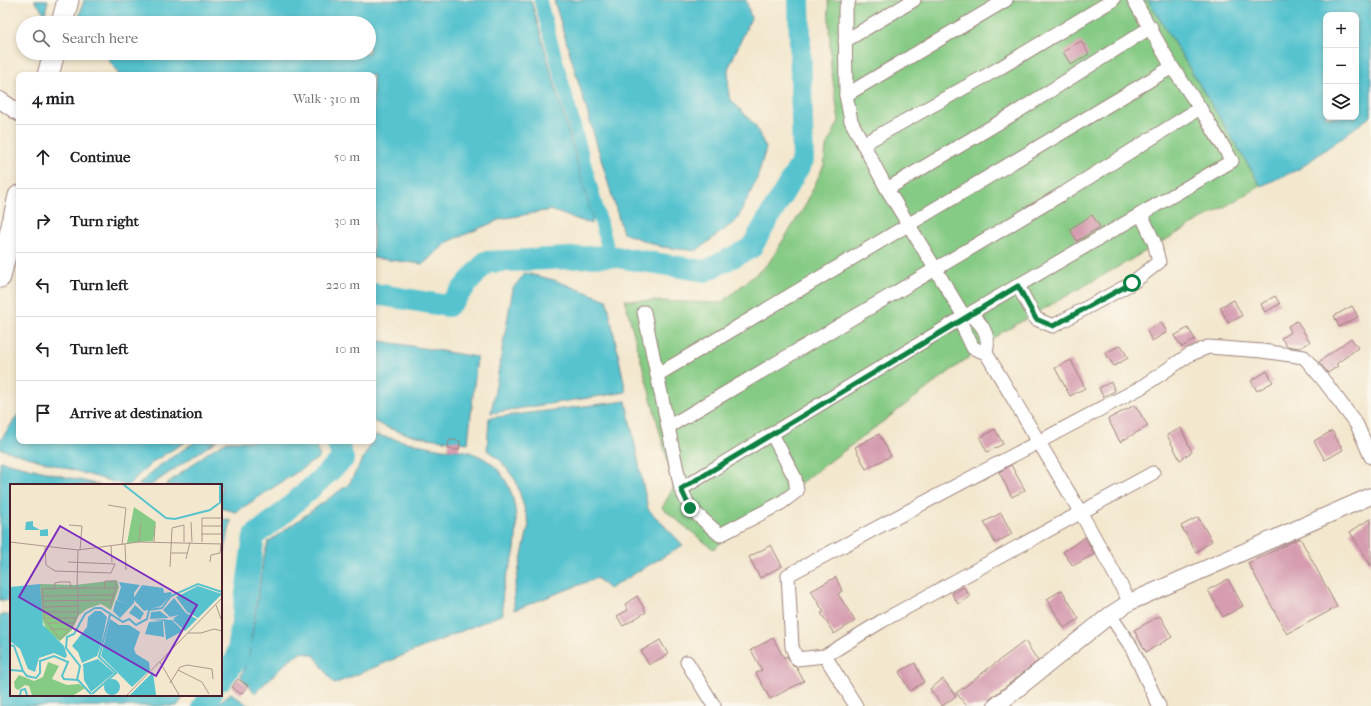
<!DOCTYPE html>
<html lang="en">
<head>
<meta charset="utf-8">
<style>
  :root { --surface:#fff; --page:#f2f2f2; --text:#202124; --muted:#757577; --line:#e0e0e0 }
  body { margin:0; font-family:"IM FELL French Canon",serif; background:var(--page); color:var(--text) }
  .controls { position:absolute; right:12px; top:12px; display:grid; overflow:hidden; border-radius:8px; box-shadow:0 2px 6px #0003 }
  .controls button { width:36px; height:36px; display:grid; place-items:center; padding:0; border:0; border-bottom:1px solid var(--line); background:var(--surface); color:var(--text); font:20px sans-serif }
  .stop { position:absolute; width:12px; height:12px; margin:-9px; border:3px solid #0b8043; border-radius:50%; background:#fff }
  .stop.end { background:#0b8043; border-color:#fff; box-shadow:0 1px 4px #0008 }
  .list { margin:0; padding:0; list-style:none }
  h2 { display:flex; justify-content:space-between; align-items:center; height:52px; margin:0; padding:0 16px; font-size:17px }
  h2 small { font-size:13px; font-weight:400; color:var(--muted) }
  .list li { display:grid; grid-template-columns:26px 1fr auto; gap:12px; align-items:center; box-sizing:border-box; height:64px; padding:0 16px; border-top:1px solid var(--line) }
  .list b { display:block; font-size:15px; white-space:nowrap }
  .list em { font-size:13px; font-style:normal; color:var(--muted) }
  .icon { flex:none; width:22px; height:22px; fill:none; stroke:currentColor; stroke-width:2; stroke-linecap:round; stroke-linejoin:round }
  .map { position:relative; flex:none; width:1371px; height:706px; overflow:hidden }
  .search { position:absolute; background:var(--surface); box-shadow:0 2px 6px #0003; left:16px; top:16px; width:360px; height:44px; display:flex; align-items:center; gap:10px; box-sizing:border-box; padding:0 14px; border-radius:22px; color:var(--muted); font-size:15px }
  .panel { position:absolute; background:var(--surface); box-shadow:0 2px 6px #0003; left:16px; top:72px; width:360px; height:372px; border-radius:8px }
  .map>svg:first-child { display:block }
</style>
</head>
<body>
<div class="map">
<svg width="1371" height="706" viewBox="0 0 1371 706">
  <rect width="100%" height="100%" fill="#fbf7ec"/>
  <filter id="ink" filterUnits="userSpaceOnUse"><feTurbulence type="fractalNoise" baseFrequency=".025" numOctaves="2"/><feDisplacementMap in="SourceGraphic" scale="8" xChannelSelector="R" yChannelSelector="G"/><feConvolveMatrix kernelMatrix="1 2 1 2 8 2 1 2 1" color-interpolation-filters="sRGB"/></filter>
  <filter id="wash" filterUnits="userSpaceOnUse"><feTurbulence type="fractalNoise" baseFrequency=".012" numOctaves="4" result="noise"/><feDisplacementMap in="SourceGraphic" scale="16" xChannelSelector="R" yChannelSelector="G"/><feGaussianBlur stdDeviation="0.9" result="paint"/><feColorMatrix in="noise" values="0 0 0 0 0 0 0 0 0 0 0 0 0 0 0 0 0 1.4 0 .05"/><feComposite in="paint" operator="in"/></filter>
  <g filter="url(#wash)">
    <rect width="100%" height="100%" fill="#f3e7ce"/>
    <path fill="#86cb85" stroke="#687558" d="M 828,0 L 1148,0 L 1261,186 L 1001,333 L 713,549 L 662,508 L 674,486 L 625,300 L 721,303 L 768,264 L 805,206 L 824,165 L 826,147 L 839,121 L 831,68 Z"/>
    <g fill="#57c3cf" stroke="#50717d" fill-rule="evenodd">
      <path d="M 34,0 L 48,0 L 45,14 Z"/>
      <path d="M 84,0 L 531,0 L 593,219 L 591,224 L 550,210 L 501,219 L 448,242 L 423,264 L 373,258 L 373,75 L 119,75 L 104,53 L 369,53 L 369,23 L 83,23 L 79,17 Z"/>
      <path d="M 554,0 L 746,0 L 751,18 L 728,69 L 729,98 L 755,125 L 766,148 L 757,179 L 737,220 L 696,251 L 662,247 L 623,233 Z"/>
      <path d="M 1148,0 L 1371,0 L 1371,116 L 1299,169 L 1261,186 ZM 1326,15 L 1356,15 L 1356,117 L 1326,117 Z"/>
      <path d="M 525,273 L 554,280 L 607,300 L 626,392 L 491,413 L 513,288 Z"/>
      <path d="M 381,341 L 477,357 L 468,443 C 435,439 403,437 373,421 L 373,343 Z"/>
      <path d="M 626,401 L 648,509 L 683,545 L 609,589 L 597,578 L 514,610 L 514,591 L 529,524 L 516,481 L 501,461 L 487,450 L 489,418 Z"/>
      <path d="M 19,413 L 19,441 L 185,442 L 154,461 L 128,485 L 124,485 L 0,449 L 0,441 Z"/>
      <path d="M 376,435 C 398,440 420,445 442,449 C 451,450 460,449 469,452 C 513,465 520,509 515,549 C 514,559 509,568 506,578 C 502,590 502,601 503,614 L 334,684 L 315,656 L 303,652 L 290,659 L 255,693 L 241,677 L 249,654 L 263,560 L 268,542 L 349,484 Z"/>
      <path d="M 196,441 L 216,441 L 151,485 L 138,485 L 159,466 Z"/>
      <path d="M 227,441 L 314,441 L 320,457 L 236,512 L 221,508 L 221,485 L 165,485 L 210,451 Z"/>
      <path d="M 0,461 L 100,485 L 11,485 L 11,601 L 0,600 Z"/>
      <path d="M 221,518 L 231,521 L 221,569 Z"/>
      <path d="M 0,615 L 11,615 L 11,695 L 185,695 L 177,706 L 0,706 Z"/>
      <path d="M 231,693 L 249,706 L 215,706 Z"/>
    </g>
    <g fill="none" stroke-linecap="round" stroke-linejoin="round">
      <path stroke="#57c3cf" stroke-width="13" d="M 540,0 L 610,256"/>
      <g stroke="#57c3cf" stroke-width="22">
        <path d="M 373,297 L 375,294 L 448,306 L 486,262 L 610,256 L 705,271 L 751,248 L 803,160 L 799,0"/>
        <path d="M 221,680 L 237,658 L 254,536 L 282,514 L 343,459 L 337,441"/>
        <path d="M 203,706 L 211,695"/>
      </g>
    </g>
    <g id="blocks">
      <g fill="#d69db0">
        <path d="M 1081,41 L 1089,54 L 1071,65 L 1063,52 Z"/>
        <path d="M 1092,215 L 1100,227 L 1077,241 L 1070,229 Z"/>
        <path d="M 1275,296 L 1280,304 L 1265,312 L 1261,304 Z"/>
        <path d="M 1234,300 L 1242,316 L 1228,323 L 1220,307 Z"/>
        <path d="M 1352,306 L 1358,317 L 1339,327 L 1334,316 Z"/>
        <path d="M 1297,321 L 1310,342 L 1300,348 L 1287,346 L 1281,338 L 1291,332 L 1288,326 Z"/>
        <path d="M 1161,322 L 1167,332 L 1152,341 L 1147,331 Z"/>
        <path d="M 1188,328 L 1195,339 L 1182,347 L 1174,336 Z"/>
        <path d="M 1351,338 L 1358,348 L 1336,364 L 1338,366 L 1328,373 L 1319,362 Z"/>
        <path d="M 1121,345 L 1128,358 L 1114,366 L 1105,353 Z"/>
        <path d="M 1071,360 L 1085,388 L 1070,396 L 1055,368 Z"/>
        <path d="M 1267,371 L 1273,382 L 1257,391 L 1251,381 Z"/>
        <path d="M 1111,382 L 1115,391 L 1103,397 L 1099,388 Z"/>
        <path d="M 1135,405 L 1148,426 L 1120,442 L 1108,419 Z"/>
        <path d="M 1181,428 L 1192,452 L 1180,460 L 1167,435 Z"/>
        <path d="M 995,429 L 1003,444 L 987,452 L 980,438 Z"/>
        <path d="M 1332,431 L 1343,450 L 1325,460 L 1314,441 Z"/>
        <path d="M 879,434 L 891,456 L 866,469 L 855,447 Z"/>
        <path d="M 449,440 L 460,441 L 459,450 L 448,449 Z"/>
        <path d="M 1011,465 L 1025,490 L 1012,497 L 999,472 Z"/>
        <path d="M 1001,513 L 1012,534 L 995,543 L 984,522 Z"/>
        <path d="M 1198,517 L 1212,541 L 1196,552 L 1181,526 Z"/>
        <path d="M 1371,518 L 1371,566 L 1350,532 Z"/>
        <path d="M 1085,537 L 1094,554 L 1073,566 L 1063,552 Z"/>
        <path d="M 1300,538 L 1337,607 L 1287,634 L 1248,563 Z"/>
        <path d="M 771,545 L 782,566 L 760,578 L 749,557 Z"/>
        <path d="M 836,577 L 842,591 L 838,594 L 855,621 L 834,634 L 821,613 L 824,612 L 811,591 Z"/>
        <path d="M 1228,579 L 1243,606 L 1223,617 L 1208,590 Z"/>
        <path d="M 964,587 L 970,597 L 958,604 L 952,594 Z"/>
        <path d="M 1062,590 L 1079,619 L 1064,628 L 1047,599 Z"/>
        <path d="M 637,596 L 646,612 L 623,626 L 617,616 L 628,610 L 625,604 Z"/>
        <path d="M 1160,616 L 1172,637 L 1146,652 L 1134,630 Z"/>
        <path d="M 773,638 L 784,658 L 787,656 L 793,666 L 796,667 L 804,681 L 770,699 L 756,673 L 762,670 L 751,650 Z"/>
        <path d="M 660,640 L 668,654 L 649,665 L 641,651 Z"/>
        <path d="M 1025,641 L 1038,661 L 990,699 L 987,706 L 967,706 L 956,693 Z"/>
        <path d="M 915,663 L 924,682 L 910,691 L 899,672 Z"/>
        <path d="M 238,679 L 248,686 L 241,694 L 232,687 Z"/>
        <path d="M 943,679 L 956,696 L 942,706 L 930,689 Z"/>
      </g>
    </g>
  </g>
  <g filter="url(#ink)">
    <use href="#blocks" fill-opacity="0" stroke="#9e837c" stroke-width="1"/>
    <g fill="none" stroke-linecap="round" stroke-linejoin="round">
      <g stroke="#9e837c" stroke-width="15">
        <g id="minor">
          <path d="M 849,0 L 845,10 L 846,95 L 851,121 L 887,189 L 962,313 L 961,323 L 973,348 L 986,353 L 1081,513 L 1130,602"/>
          <path d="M 845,41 L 914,0"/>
          <path d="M 846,95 L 1006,0"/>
          <path d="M 863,144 L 998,69 L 1113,0"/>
          <path d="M 887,189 L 1020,110 L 1151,27"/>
          <path d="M 1018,286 L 1036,319 L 1053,326 L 1132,283 L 1159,262 L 1154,242 L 1141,214"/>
          <path d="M 644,312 L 681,489 L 690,508 L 720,535 L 781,503 L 797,491 L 795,478 L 772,434"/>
          <path d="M 963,314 C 981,317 991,336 986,353"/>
          <path d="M 657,375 L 1172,67"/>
          <path d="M 668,427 L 1064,193 L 1200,108"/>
          <path d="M 1153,473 L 882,621 L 825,656 L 797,659 L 792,647 L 788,575 L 1140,388 L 1189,355 L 1208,347 L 1262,351 L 1304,357 L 1325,382 L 1357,425 L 1371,457"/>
          <path d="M 681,489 L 957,321 L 1232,161 L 1200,108 L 1172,67 L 1134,0"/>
          <path d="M 1110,615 L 1132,648 L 1159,706"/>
          <path d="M 825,656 L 856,706"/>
          <path d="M 687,662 L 714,706"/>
        </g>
      </g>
      <g stroke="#9e837c" stroke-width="18">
        <g id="tertiary">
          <path d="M 0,100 L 19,113"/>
          <path d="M 996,706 L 1110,615 L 1130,602 L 1371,496"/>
        </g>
      </g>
      <g stroke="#9e837c" stroke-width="23">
        <g id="primary">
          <path d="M 62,23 L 68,0"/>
          <path d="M 48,75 L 54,53"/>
          <path d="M 0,277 L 19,196"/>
        </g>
      </g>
      <use href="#minor" stroke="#fff" stroke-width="13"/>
      <use href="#tertiary" stroke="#fff" stroke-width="16"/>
      <use href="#primary" stroke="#fff" stroke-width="21"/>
    </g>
  </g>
  <g fill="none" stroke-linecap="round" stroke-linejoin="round" filter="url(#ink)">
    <path stroke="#0b8043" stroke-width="5" d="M 690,508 L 681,489 L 1018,286 L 1036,319 L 1053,326 L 1132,283"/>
  </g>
  <g transform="translate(10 484)">
    <rect width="212" height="212" fill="#f3e7ce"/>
    <path d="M 124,23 L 146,38 L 143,57 L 117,59 ZM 107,96 L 109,103 L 101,126 L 91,120 L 77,125 L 69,131 L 62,146 L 50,157 L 38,149 L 32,135 L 30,100 L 65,101 ZM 38,178 L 49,182 L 42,195 L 57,201 L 69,200 L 75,204 L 64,211 L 22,211 L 19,202 L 15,201 L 8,206 L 5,204 L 4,198 L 9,191 L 24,197 L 33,193 Z" fill="#86cb85"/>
    <path d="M 23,37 L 23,42 L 30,46 L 38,45 L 38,52 L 30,52 L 30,46 L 15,46 L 16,38 ZM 109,98 L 130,101 L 124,109 L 124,119 L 110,134 L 103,127 L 106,116 L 120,121 L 107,116 L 111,103 ZM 30,100 L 33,141 L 54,162 L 57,172 L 55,174 L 44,169 L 29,174 L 25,188 L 18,185 L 10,165 L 0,157 L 0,103 ZM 132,101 L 153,104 L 154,109 L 161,108 L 162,110 L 151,122 L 134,127 L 123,115 ZM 188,102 L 212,110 L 188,134 L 177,128 L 166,113 ZM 164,114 L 176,129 L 187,135 L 175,147 L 163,136 L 165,134 L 155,136 L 162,136 L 173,147 L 156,156 L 154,137 L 139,136 L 161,135 L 169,131 L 160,133 L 153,126 ZM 125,121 L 134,129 L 130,136 L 119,129 ZM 85,127 L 91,127 L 97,133 L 91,161 L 87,172 L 72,179 L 68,168 L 62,162 L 77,143 L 78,133 ZM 150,127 L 159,134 L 140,135 L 141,128 ZM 100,135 L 109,141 L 119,141 L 130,148 L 124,165 L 126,170 L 139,178 L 140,186 L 122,203 L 91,172 ZM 153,137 L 154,153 L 135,150 L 139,138 ZM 88,175 L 104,189 L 81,208 L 74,196 L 73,180 ZM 143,188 L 146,211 L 120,211 ZM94 203a8 8 0 1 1 16 0a8 8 0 1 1-16 0Z" fill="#57c3cf"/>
    <path fill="none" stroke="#57c3cf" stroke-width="2" d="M 114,1 L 156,34 L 165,35 L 200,26 L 212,17M 210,19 L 210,1M 0,161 L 4,162 L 13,187 L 17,192 L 26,194 L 30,189 L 30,177 L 44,172 L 58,178 L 52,192 L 54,195 L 67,196 L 70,182 L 56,164 L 57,153 L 64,150 L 75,130 L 85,124 L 91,124 L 113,138 L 119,135 L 126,141 L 137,135 L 139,126 L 152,124 L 161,112 L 188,100 L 212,108M 0,186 L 13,187M 67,195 L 81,210M 82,210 L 106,189 L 89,173 L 100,131M 10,211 L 11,206 L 15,205 L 17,211"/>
    <path fill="none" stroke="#af978d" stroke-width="1" d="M 98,21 L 116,24 L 112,61M 181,38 L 182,58M 59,41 L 72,42 L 70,66M 192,42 L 212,42M 191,50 L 212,50M 0,58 L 68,66 L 129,58 L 212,60M 129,58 L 131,39M 144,58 L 145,42M 192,58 L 192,34 L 212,34M 115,60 L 116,86M 101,61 L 102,78M 35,63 L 36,81 L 45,87 L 101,89 L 105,80 L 58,78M 68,66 L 67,102 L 67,104 L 68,105 L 68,131 L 62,142 L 50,155 L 34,134 L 32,105 L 61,104 L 106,104M 161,69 L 177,69M 176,75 L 180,58M 200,78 L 201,71 L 210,69 L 211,60M 160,83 L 162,44 L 174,41 L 174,58M 44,104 L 45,99 L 49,98 L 60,98 L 61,104M 94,104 L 95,97 L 105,97 L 106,104 L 100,123M 32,112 L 104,111M 32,117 L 102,116M 206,121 L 211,135M 32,123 L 68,122M 32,128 L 68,128M 34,134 L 66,134M 37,139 L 64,139M 41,145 L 58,145M 178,149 L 191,149 L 204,145 L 212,147M 150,178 L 169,211M 168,186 L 192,198 L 199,210M 160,199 L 170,183 L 177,181 L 202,185 L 203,195M 117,211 L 212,114"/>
    <path fill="#7b2cbf" fill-opacity="0.15" stroke="#7b2cbf" stroke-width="2" d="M 50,42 L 187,121 L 146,192 L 9,113 Z"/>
    <rect width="212" height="212" fill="none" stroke="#4a1f2b" stroke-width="2"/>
  </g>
</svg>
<div class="controls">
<button>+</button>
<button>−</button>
<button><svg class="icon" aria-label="layers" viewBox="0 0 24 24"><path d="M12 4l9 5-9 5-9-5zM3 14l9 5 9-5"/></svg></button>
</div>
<div class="stop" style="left:1132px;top:283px"></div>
<div class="stop end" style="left:690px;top:508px"></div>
<div class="search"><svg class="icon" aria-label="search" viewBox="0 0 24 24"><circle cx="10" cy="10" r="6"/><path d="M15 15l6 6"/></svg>Search here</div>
<section class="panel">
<h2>4 min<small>Walk · 310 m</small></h2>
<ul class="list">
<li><svg class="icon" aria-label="ahead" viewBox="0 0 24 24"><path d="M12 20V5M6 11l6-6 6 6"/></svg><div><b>Continue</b></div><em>50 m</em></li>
<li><svg class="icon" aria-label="right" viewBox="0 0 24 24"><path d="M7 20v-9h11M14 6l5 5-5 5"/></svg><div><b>Turn right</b></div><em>30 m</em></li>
<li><svg class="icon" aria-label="left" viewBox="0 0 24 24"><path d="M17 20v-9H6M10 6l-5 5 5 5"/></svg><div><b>Turn left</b></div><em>220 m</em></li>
<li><svg class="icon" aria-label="left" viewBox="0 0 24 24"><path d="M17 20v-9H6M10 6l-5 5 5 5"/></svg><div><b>Turn left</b></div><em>10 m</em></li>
<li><svg class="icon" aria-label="arrive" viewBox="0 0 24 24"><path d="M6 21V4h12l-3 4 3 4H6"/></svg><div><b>Arrive at destination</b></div></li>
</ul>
</section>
</div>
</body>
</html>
